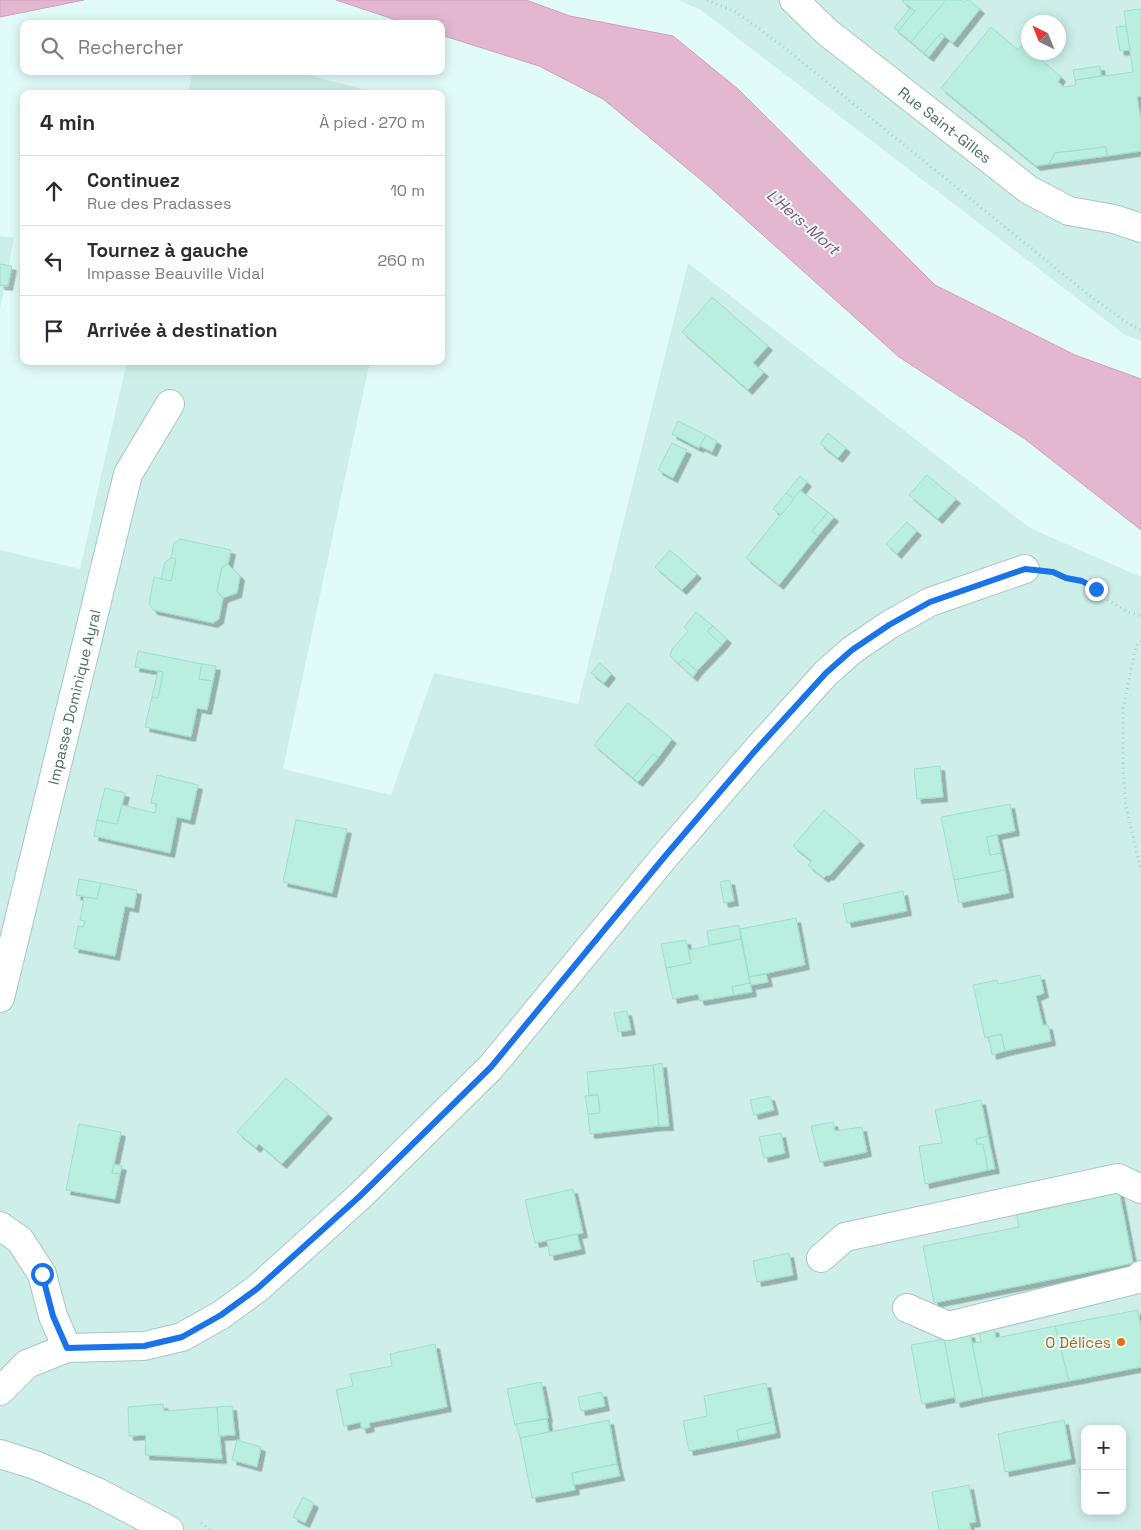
<!DOCTYPE html>
<html lang="fr">
<head>
<meta charset="utf-8">
<style>
  :root { --surface:#fff; --page:#f2f2f3; --text:#2b2b33; --muted:#7c7c81; --line:#e1e1e2 }
  body { margin:0; font-family:"Space Grotesk",sans-serif; background:var(--page); color:var(--text) }
  .controls { position:absolute; right:15px; bottom:15px; display:grid; overflow:hidden; border-radius:10px; box-shadow:0 2px 12px #0003 }
  .controls button { width:45px; height:45px; display:grid; place-items:center; padding:0; border:0; border-bottom:1px solid var(--line); background:var(--surface); color:var(--text); font:25px sans-serif }
  .compass { position:absolute; left:1021px; top:15px; width:45px; height:45px; border-radius:50%; background:var(--surface); box-shadow:0 2px 12px #0003; rotate:317deg }
  .stop { position:absolute; width:15px; height:15px; margin:-11px; border:4px solid #1a73e8; border-radius:50%; background:#fff }
  .stop.end { background:#1a73e8; border-color:#fff; box-shadow:0 1px 5px #0008 }
  .list { margin:0; padding:0; list-style:none }
  h2 { display:flex; justify-content:space-between; align-items:center; height:65px; margin:0; padding:0 20px; font-size:21px }
  h2 small { font-size:16px; font-weight:400; color:var(--muted) }
  .list li { display:grid; grid-template-columns:32px 1fr auto; gap:15px; align-items:center; box-sizing:border-box; height:70px; padding:0 20px; border-top:1px solid var(--line) }
  .list b { display:block; font-size:19px; white-space:nowrap }
  .list p { margin:0; font-size:16px; white-space:nowrap; color:var(--muted) }
  .list em { font-size:16px; font-style:normal; color:var(--muted) }
  .icon { flex:none; width:28px; height:28px; fill:none; stroke:currentColor; stroke-width:2; stroke-linecap:round; stroke-linejoin:round }
  .map { position:relative; flex:none; width:1141px; height:1530px; overflow:hidden }
  .search { position:absolute; background:var(--surface); box-shadow:0 2px 12px #0003; left:20px; top:20px; width:425px; height:55px; display:flex; align-items:center; gap:12px; box-sizing:border-box; padding:0 18px; border-radius:10px; color:var(--muted); font-size:19px }
  .panel { position:absolute; background:var(--surface); box-shadow:0 2px 12px #0003; left:20px; top:90px; width:425px; height:275px; border-radius:10px }
  .map>svg:first-child { display:block }
</style>
</head>
<body>
<div class="map">
<svg width="1141" height="1530" viewBox="0 0 1141 1530">
  <defs>
    <filter id="shadow"><feDropShadow dx="4.5" dy="4.5" stdDeviation="0" flood-color="#0004"/></filter>
  </defs>
  <rect width="100%" height="100%" fill="#e1fbf8"/>
  <g fill="#ceefe9" fill-rule="evenodd">
    <path d="M 678,0 L 1141,0 L 1141,341 L 1125,335 L 701,10 ZM 1028,22 L 1058,22 L 1058,52 L 1028,52 Z"/>
    <path d="M 192,75 L 309,75 L 380,94 L 188,94 Z"/>
    <path d="M 0,236 L 14,238 L 0,309 Z"/>
    <path d="M 688,263 L 1030,528 L 1141,577 L 1141,1530 L 0,1530 L 0,550 L 80,569 L 127,361 L 370,361 L 283,769 L 391,795 L 434,673 L 578,704 ZM 1085,1429 L 1122,1429 L 1122,1511 L 1085,1511 Z"/>
  </g>
  <g fill="#e2b7cf" stroke="#d49ebb">
    <path d="M 0,0 L 84,0 L 0,17 Z"/>
    <path d="M 336,0 L 526,0 L 570,16 L 673,36 L 738,89 L 935,285 L 1075,355 L 1141,379 L 1141,530 L 1025,439 L 899,357 L 706,184 L 603,99 L 539,66 L 441,35 L 441,24 L 408,24 Z"/>
  </g>
  <g fill="#baeedf" stroke="#9be0ca" filter="url(#shadow)">
    <path d="M 903,0 L 946,0 L 911,42 L 898,31 L 915,11 L 902,1 Z"/>
    <path d="M 946,0 L 961,0 L 964,2 L 966,0 L 969,0 L 980,9 L 953,43 L 941,33 L 924,53 L 911,42 Z"/>
    <path d="M 910,8 L 915,11 L 898,31 L 894,28 Z"/>
    <path d="M 1141,9 L 1141,96 L 1137,97 L 1141,121 L 1141,151 L 1107,156 L 1106,147 L 1055,153 L 1049,164 L 1036,166 L 941,88 L 991,27 L 1018,50 L 1022,45 L 1028,50 L 1028,52 L 1032,52 L 1061,77 L 1058,82 L 1064,87 L 1076,85 L 1075,80 L 1133,72 L 1124,11 Z"/>
    <path d="M 1126,26 L 1130,50 L 1120,51 L 1116,27 Z"/>
    <path d="M 941,33 L 945,36 L 929,57 L 924,53 Z"/>
    <path d="M 1100,66 L 1101,76 L 1075,80 L 1073,70 Z"/>
    <path d="M 1106,147 L 1107,156 L 1049,164 L 1055,153 Z"/>
    <path d="M 0,264 L 12,266 L 8,286 L 0,285 Z"/>
    <path d="M 712,297 L 768,346 L 753,363 L 764,372 L 748,390 L 682,332 Z"/>
    <path d="M 678,421 L 706,435 L 699,448 L 672,434 Z"/>
    <path d="M 828,433 L 846,448 L 838,458 L 820,444 Z"/>
    <path d="M 706,435 L 717,441 L 712,452 L 700,446 Z"/>
    <path d="M 672,443 L 687,450 L 673,478 L 658,470 Z"/>
    <path d="M 927,475 L 956,499 L 938,519 L 909,495 Z"/>
    <path d="M 800,476 L 807,482 L 794,499 L 786,493 Z"/>
    <path d="M 800,490 L 828,512 L 812,531 L 818,536 L 779,585 L 746,558 Z"/>
    <path d="M 786,493 L 794,499 L 781,515 L 773,509 Z"/>
    <path d="M 828,512 L 834,517 L 818,536 L 812,531 Z"/>
    <path d="M 907,522 L 917,531 L 897,554 L 886,544 Z"/>
    <path d="M 180,539 L 231,550 L 228,564 L 222,567 L 217,591 L 223,598 L 219,619 L 213,623 L 153,610 L 149,604 L 154,577 L 171,581 L 176,559 L 171,558 L 174,543 Z"/>
    <path d="M 670,550 L 697,574 L 682,590 L 655,567 Z"/>
    <path d="M 171,558 L 176,559 L 171,581 L 161,579 L 165,562 Z"/>
    <path d="M 228,564 L 240,576 L 237,593 L 223,598 L 217,591 L 222,567 Z"/>
    <path d="M 696,612 L 713,626 L 707,631 L 722,645 L 697,671 L 683,659 L 679,664 L 670,656 L 672,649 L 688,631 L 684,627 Z"/>
    <path d="M 713,626 L 727,639 L 722,645 L 707,631 Z"/>
    <path d="M 138,651 L 202,664 L 199,679 L 213,681 L 207,710 L 197,708 L 191,737 L 145,727 L 152,697 L 158,698 L 163,672 L 135,667 Z"/>
    <path d="M 683,659 L 697,671 L 693,677 L 679,664 Z"/>
    <path d="M 600,663 L 611,674 L 604,683 L 591,673 Z"/>
    <path d="M 202,664 L 216,666 L 213,681 L 199,679 Z"/>
    <path d="M 158,671 L 163,672 L 158,698 L 152,697 Z"/>
    <path d="M 628,703 L 672,739 L 658,758 L 653,754 L 633,778 L 594,745 Z"/>
    <path d="M 653,754 L 658,758 L 638,782 L 633,778 Z"/>
    <path d="M 940,766 L 943,797 L 917,799 L 914,769 Z"/>
    <path d="M 157,775 L 198,785 L 190,820 L 177,817 L 170,853 L 94,836 L 97,820 L 117,824 L 122,805 L 155,813 L 157,804 L 151,803 Z"/>
    <path d="M 105,788 L 125,793 L 117,824 L 97,820 Z"/>
    <path d="M 1010,804 L 1015,831 L 987,837 L 990,855 L 1001,853 L 1005,870 L 954,880 L 941,817 Z"/>
    <path d="M 824,810 L 860,841 L 829,876 L 827,875 L 824,878 L 808,865 L 812,861 L 793,846 Z"/>
    <path d="M 296,820 L 347,829 L 332,893 L 283,882 Z"/>
    <path d="M 997,835 L 1001,853 L 990,855 L 987,837 Z"/>
    <path d="M 1005,870 L 1009,893 L 959,903 L 954,880 Z"/>
    <path d="M 79,879 L 101,883 L 97,899 L 76,895 Z"/>
    <path d="M 730,880 L 734,901 L 724,903 L 720,882 Z"/>
    <path d="M 101,883 L 137,890 L 134,908 L 125,906 L 115,956 L 74,948 L 78,926 L 83,927 L 85,921 L 80,920 L 84,897 L 97,899 Z"/>
    <path d="M 903,891 L 907,911 L 847,923 L 843,904 Z"/>
    <path d="M 796,918 L 805,965 L 749,977 L 740,929 Z"/>
    <path d="M 739,925 L 741,939 L 709,945 L 707,931 Z"/>
    <path d="M 741,939 L 750,983 L 732,987 L 734,995 L 700,1001 L 698,994 L 673,999 L 666,968 L 691,963 L 689,950 Z"/>
    <path d="M 686,940 L 691,963 L 666,968 L 661,944 Z"/>
    <path d="M 766,974 L 768,982 L 751,985 L 749,977 Z"/>
    <path d="M 1040,975 L 1044,993 L 1036,996 L 1043,1025 L 1048,1025 L 1051,1041 L 1005,1051 L 1001,1034 L 985,1038 L 973,985 L 997,980 L 998,984 Z"/>
    <path d="M 750,983 L 752,992 L 734,995 L 732,987 Z"/>
    <path d="M 627,1011 L 631,1030 L 618,1032 L 614,1013 Z"/>
    <path d="M 1001,1034 L 1005,1051 L 992,1055 L 989,1037 Z"/>
    <path d="M 662,1063 L 669,1126 L 659,1126 L 653,1065 Z"/>
    <path d="M 653,1065 L 659,1126 L 590,1134 L 588,1114 L 600,1113 L 598,1095 L 589,1095 L 587,1072 Z"/>
    <path d="M 286,1078 L 328,1114 L 282,1164 L 259,1144 L 256,1148 L 237,1132 Z"/>
    <path d="M 598,1095 L 600,1113 L 588,1114 L 585,1096 Z"/>
    <path d="M 770,1096 L 774,1110 L 754,1115 L 750,1100 Z"/>
    <path d="M 981,1100 L 988,1136 L 976,1139 L 977,1144 L 983,1144 L 988,1170 L 925,1184 L 919,1146 L 942,1143 L 935,1110 Z"/>
    <path d="M 833,1122 L 835,1131 L 862,1127 L 867,1152 L 820,1162 L 811,1126 Z"/>
    <path d="M 79,1124 L 121,1132 L 112,1173 L 120,1174 L 115,1199 L 66,1190 Z"/>
    <path d="M 781,1133 L 785,1153 L 764,1158 L 759,1137 Z"/>
    <path d="M 988,1136 L 995,1169 L 988,1170 L 983,1144 L 977,1144 L 976,1139 Z"/>
    <path d="M 114,1164 L 122,1166 L 120,1174 L 112,1173 Z"/>
    <path d="M 573,1189 L 583,1233 L 535,1243 L 525,1200 Z"/>
    <path d="M 1119,1191 L 1133,1263 L 934,1303 L 923,1246 L 1019,1227 L 1016,1212 Z"/>
    <path d="M 577,1234 L 581,1249 L 550,1256 L 547,1241 Z"/>
    <path d="M 789,1253 L 793,1275 L 757,1282 L 753,1261 Z"/>
    <path d="M 1138,1310 L 1141,1329 L 1141,1367 L 1069,1381 L 1055,1326 Z"/>
    <path d="M 1055,1326 L 1069,1381 L 983,1397 L 972,1343 L 981,1342 L 979,1332 L 994,1328 L 996,1338 Z"/>
    <path d="M 970,1333 L 983,1397 L 956,1403 L 944,1339 Z"/>
    <path d="M 944,1339 L 955,1397 L 922,1404 L 911,1345 Z"/>
    <path d="M 435,1344 L 447,1407 L 369,1423 L 370,1427 L 362,1429 L 360,1422 L 344,1426 L 336,1390 L 353,1386 L 350,1374 L 392,1366 L 390,1354 Z"/>
    <path d="M 541,1382 L 548,1418 L 515,1425 L 507,1389 Z"/>
    <path d="M 766,1383 L 774,1422 L 737,1430 L 739,1441 L 689,1451 L 683,1421 L 707,1416 L 704,1396 Z"/>
    <path d="M 602,1392 L 605,1406 L 581,1411 L 578,1397 Z"/>
    <path d="M 163,1404 L 164,1411 L 217,1407 L 222,1459 L 145,1455 L 146,1435 L 129,1436 L 128,1407 Z"/>
    <path d="M 232,1406 L 235,1435 L 219,1436 L 217,1407 Z"/>
    <path d="M 547,1419 L 549,1432 L 520,1438 L 516,1424 Z"/>
    <path d="M 609,1420 L 617,1464 L 572,1473 L 575,1490 L 532,1498 L 520,1438 Z"/>
    <path d="M 1064,1420 L 1071,1459 L 1005,1472 L 998,1434 Z"/>
    <path d="M 774,1422 L 776,1433 L 739,1441 L 737,1430 Z"/>
    <path d="M 237,1440 L 261,1447 L 257,1467 L 232,1460 Z"/>
    <path d="M 617,1464 L 620,1476 L 574,1485 L 572,1473 Z"/>
    <path d="M 1085,1467 L 1085,1483 L 1082,1483 L 1079,1468 Z"/>
    <path d="M 969,1485 L 976,1522 L 969,1523 L 971,1530 L 939,1530 L 932,1492 Z"/>
    <path d="M 303,1497 L 314,1503 L 305,1523 L 293,1517 Z"/>
  </g>
  <g fill="none" stroke-linecap="round" stroke-linejoin="round">
    <g stroke="#a6c8bf" stroke-width="30">
      <g id="minor">
        <path id="s1" d="M 794,0 L 827,32 L 1029,190 L 1069,211 L 1114,219 L 1141,228"/>
        <path id="s2" d="M 0,998 L 128,474 L 170,404"/>
        <path d="M 0,1226 L 20,1240 L 42,1274 L 53,1316 L 67,1348"/>
        <path d="M 821,1258 L 845,1237 L 1118,1178 L 1141,1189"/>
        <path d="M 907,1308 L 948,1326 L 1138,1279 L 1141,1275"/>
        <path d="M 0,1391 L 27,1364 L 67,1348 L 144,1346 L 182,1337 L 221,1315 L 258,1288 L 360,1196 L 491,1067 L 666,855 L 754,753 L 826,673 L 852,650 L 889,625 L 930,602 L 1025,569"/>
        <path d="M 0,1454 L 35,1465 L 97,1492 L 169,1530"/>
      </g>
    </g>
    <g stroke="#9ed2c2" stroke-width="3" stroke-dasharray="1 4" stroke-linecap="butt">
      <path d="M 707,0 L 736,12 L 786,49 L 1090,296 L 1126,322 L 1141,330"/>
      <path d="M 1055,573 L 1066,578 L 1082,581 L 1096,589 L 1108,600 L 1128,612 L 1141,616"/>
      <path d="M 1141,641 L 1136,646 L 1123,709 L 1123,756 L 1125,802 L 1141,871"/>
      <path d="M 201,1523 L 211,1530"/>
    </g>
    <use href="#minor" stroke="#fff" stroke-width="28"/>
  </g>
  <g fill="none" stroke-linecap="round" stroke-linejoin="round">
    <path stroke="#1a73e8" stroke-width="6" d="M 42,1274 L 53,1316 L 67,1348 L 144,1346 L 182,1337 L 221,1315 L 258,1288 L 360,1196 L 491,1067 L 666,855 L 754,752 L 826,673 L 852,650 L 889,625 L 930,602 L 1025,569 L 1053,572 L 1066,578 L 1082,581 L 1096,589"/>
  </g>
  <circle fill="#e8710a" stroke="#e6fefc" stroke-width="2" cx="1121" cy="1342" r="5"/>
  <g text-anchor="middle" dominant-baseline="central" stroke-width="4" stroke-linejoin="round" paint-order="stroke">
    <g font-size="15" fill="#497063" stroke="#e6fefc">
      <text stroke="none"><textPath href="#s1" startOffset="196">Rue Saint-Gilles</textPath></text>
      <text stroke="none"><textPath href="#s2" startOffset="310">Impasse Dominique Ayral</textPath></text>
    </g>
    <g font-size="15" fill="#c56008" stroke="#e6fefc" text-anchor="end">
      <text x="1111" y="1342">O Délices</text>
    </g>
    <g font-size="16" font-style="italic" fill="#964e74" stroke="#e6fefc">
      <text transform="translate(803 222) rotate(41)">L'Hers-Mort</text>
    </g>
  </g>
</svg>
<div class="controls">
<button>+</button>
<button>−</button>
</div>
<svg class="compass" viewBox="-18 -18 36 36"><path d="M0-13l5 13h-10z" fill="#e53935"/><path d="M0 13l5-13h-10z" fill="#7c7c81"/></svg>
<div class="stop" style="left:42px;top:1274px"></div>
<div class="stop end" style="left:1096px;top:589px"></div>
<div class="search"><svg class="icon" aria-label="search" viewBox="0 0 24 24"><circle cx="10" cy="10" r="6"/><path d="M15 15l6 6"/></svg>Rechercher</div>
<section class="panel">
<h2>4 min<small>À pied · 270 m</small></h2>
<ul class="list">
<li><svg class="icon" aria-label="ahead" viewBox="0 0 24 24"><path d="M12 20V5M6 11l6-6 6 6"/></svg><div><b>Continuez</b><p>Rue des Pradasses</p></div><em>10 m</em></li>
<li><svg class="icon" aria-label="left" viewBox="0 0 24 24"><path d="M17 20v-9H6M10 6l-5 5 5 5"/></svg><div><b>Tournez à gauche</b><p>Impasse Beauville Vidal</p></div><em>260 m</em></li>
<li><svg class="icon" aria-label="arrive" viewBox="0 0 24 24"><path d="M6 21V4h12l-3 4 3 4H6"/></svg><div><b>Arrivée à destination</b></div></li>
</ul>
</section>
</div>
</body>
</html>
